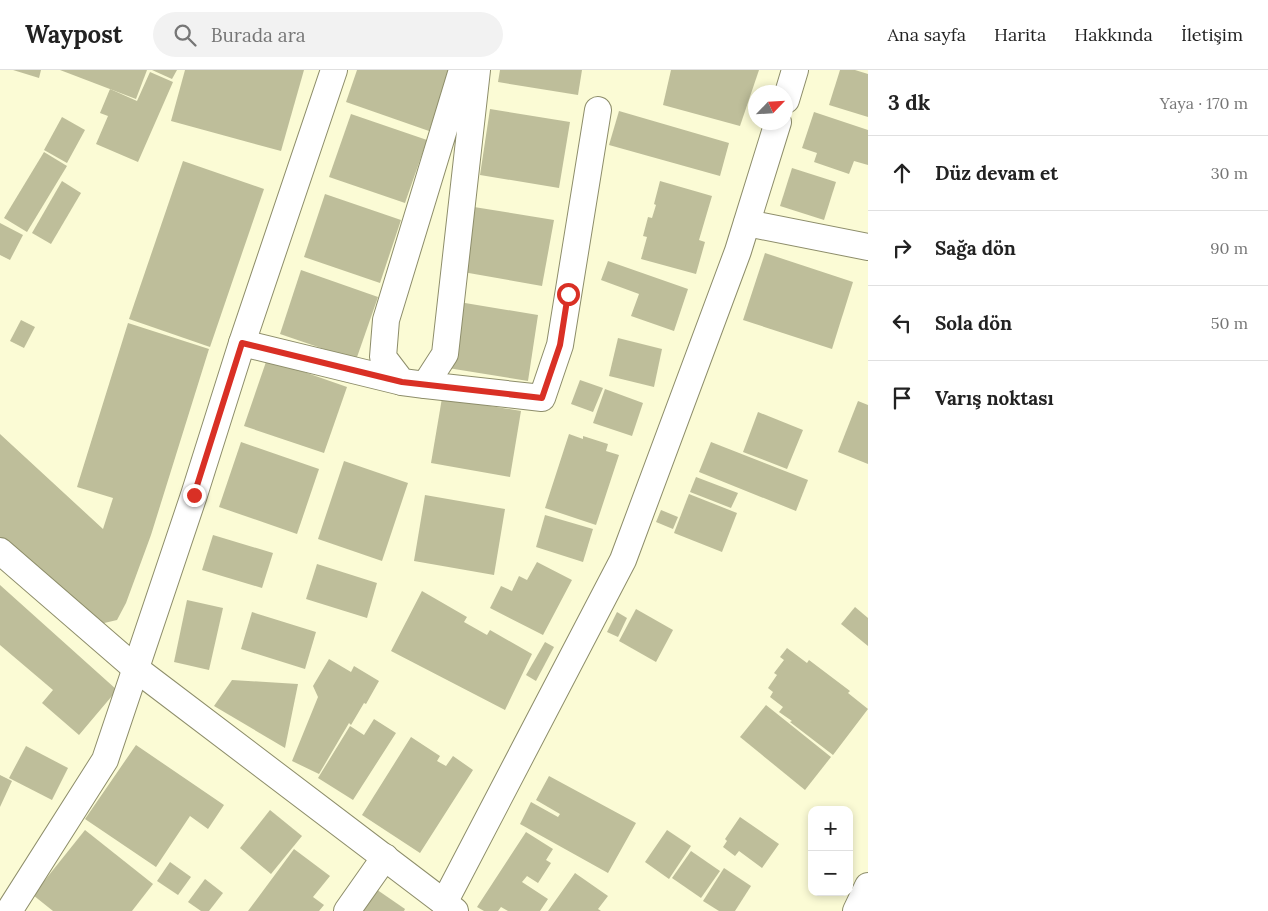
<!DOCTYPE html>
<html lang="tr">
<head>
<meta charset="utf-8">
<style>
  :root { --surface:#fff; --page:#f2f2f2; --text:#222; --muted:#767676; --line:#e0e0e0 }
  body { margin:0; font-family:Lora,serif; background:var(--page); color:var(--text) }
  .controls { position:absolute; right:15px; bottom:15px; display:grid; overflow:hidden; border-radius:10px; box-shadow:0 2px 8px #0003 }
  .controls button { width:45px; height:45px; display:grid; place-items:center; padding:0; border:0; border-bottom:1px solid var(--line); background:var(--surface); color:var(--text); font:25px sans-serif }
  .compass { position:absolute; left:748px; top:15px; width:45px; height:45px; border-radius:50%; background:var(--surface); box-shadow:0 2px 8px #0003; rotate:65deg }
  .stop { position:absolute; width:15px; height:15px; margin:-11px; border:4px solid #d93025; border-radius:50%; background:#fff }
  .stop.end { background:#d93025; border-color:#fff; box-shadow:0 1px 5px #0008 }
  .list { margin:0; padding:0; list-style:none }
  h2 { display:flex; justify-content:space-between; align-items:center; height:65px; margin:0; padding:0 20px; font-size:21px }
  h2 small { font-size:16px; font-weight:400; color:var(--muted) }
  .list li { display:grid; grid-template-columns:32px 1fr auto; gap:15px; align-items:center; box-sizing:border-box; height:75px; padding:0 20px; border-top:1px solid var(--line) }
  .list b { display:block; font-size:19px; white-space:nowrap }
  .list em { font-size:16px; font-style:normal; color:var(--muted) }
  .icon { flex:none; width:28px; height:28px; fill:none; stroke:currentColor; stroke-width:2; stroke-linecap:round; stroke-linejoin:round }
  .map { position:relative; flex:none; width:868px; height:841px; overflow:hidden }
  header { display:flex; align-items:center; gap:30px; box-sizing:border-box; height:70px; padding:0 25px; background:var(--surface); border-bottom:1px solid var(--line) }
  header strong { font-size:24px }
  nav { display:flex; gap:28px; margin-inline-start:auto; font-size:18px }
  .search { width:350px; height:45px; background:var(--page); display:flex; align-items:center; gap:12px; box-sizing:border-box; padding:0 18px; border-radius:28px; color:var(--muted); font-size:19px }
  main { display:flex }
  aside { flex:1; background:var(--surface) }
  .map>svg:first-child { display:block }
</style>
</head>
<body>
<header>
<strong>Waypost</strong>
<div class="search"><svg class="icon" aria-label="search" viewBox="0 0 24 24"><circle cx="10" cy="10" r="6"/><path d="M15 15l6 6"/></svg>Burada ara</div>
<nav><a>Ana sayfa</a><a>Harita</a><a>Hakkında</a><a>İletişim</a></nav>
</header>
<main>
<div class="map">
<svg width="868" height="841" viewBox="0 0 868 841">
  <rect width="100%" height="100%" fill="#fbfbd5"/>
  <g fill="#bebe9a">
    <path d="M 13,0 L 41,0 L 39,8 Z"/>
    <path d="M 60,0 L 147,0 L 136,29 Z"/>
    <path d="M 152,0 L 177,0 L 172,9 Z"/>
    <path d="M 185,0 L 304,0 L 281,81 L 171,51 Z"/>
    <path d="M 357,0 L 450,0 L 429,61 L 346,32 Z"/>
    <path d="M 500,0 L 582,0 L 578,25 L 498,12 Z"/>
    <path d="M 671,0 L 759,0 L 740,56 L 663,35 Z"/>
    <path d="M 840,0 L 855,0 L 868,4 L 868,47 L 829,35 Z"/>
    <path d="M 150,2 L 173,12 L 138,92 L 96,74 L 108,46 L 100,43 L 110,19 L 137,31 Z"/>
    <path d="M 490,39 L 570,52 L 559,118 L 480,105 Z"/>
    <path d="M 619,41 L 729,73 L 720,106 L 609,75 Z"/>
    <path d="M 814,42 L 868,60 L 868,95 L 854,91 L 849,104 L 814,92 L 817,83 L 802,78 Z"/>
    <path d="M 351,44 L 427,70 L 405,133 L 329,107 Z"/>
    <path d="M 62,47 L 85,60 L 67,93 L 44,80 Z"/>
    <path d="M 44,82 L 67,96 L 27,162 L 4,148 Z"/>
    <path d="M 183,91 L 264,119 L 210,277 L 129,249 Z"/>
    <path d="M 792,98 L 836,112 L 824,150 L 780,136 Z"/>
    <path d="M 62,111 L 81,123 L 51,174 L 32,163 Z"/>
    <path d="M 660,111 L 712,126 L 699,170 L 705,172 L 696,204 L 641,189 L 647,167 L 643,166 L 648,147 L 652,148 L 656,135 L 654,134 Z"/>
    <path d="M 325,124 L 401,150 L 380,213 L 304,187 Z"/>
    <path d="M 474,137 L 554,150 L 542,216 L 463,202 Z"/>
    <path d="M 0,153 L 23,165 L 10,190 L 0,185 Z"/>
    <path d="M 765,183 L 853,212 L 832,279 L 743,250 Z"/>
    <path d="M 608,191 L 688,219 L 674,261 L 631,246 L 639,224 L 601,210 Z"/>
    <path d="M 301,200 L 378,227 L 356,290 L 280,264 Z"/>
    <path d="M 459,232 L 538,245 L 528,311 L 448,298 Z"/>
    <path d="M 21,250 L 35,257 L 24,278 L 10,271 Z"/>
    <path d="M 128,253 L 209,279 L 151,465 L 126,533 L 117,550 L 100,554 L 0,469 L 0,364 L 103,459 L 113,428 L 77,417 Z"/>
    <path d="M 618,268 L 662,279 L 654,317 L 609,306 Z"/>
    <path d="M 267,289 L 347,317 L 324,383 L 244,356 Z"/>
    <path d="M 580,310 L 603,318 L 593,342 L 571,334 Z"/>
    <path d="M 605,319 L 643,333 L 632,366 L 593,353 Z"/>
    <path d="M 442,328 L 521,341 L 510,407 L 431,393 Z"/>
    <path d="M 858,331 L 868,335 L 868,394 L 838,382 Z"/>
    <path d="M 758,342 L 803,360 L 787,399 L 743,382 Z"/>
    <path d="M 569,364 L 583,369 L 583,366 L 608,374 L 606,381 L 619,385 L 596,455 L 545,438 Z"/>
    <path d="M 241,372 L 319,399 L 297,464 L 219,437 Z"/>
    <path d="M 711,372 L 808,410 L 796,441 L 699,402 Z"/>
    <path d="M 344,391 L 408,413 L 382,491 L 318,469 Z"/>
    <path d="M 696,407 L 738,423 L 731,438 L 690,422 Z"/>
    <path d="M 689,424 L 737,443 L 722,482 L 674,463 Z"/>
    <path d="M 425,425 L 505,439 L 494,505 L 414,491 Z"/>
    <path d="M 661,440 L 678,447 L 673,459 L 656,452 Z"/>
    <path d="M 545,445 L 593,459 L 583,492 L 536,477 Z"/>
    <path d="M 213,465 L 273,483 L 262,518 L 202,500 Z"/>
    <path d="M 537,492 L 572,510 L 543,565 L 490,538 L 501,516 L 512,521 L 519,506 L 527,510 Z"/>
    <path d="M 317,494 L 377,513 L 367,548 L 306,529 Z"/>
    <path d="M 0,515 L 117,620 L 79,665 L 42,633 L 53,620 L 0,575 Z"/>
    <path d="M 422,521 L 467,547 L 464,552 L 487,565 L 490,560 L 532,584 L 505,640 L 391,581 Z"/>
    <path d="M 187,530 L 223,538 L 209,600 L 174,592 Z"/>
    <path d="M 855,537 L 868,548 L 868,576 L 841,554 Z"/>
    <path d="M 636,539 L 673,560 L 656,592 L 619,571 Z"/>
    <path d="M 252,542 L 316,562 L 305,599 L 241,579 Z"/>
    <path d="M 617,542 L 627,548 L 618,567 L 607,562 Z"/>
    <path d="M 545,572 L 554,577 L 536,611 L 526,605 Z"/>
    <path d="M 787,578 L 807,593 L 809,590 L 850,621 L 848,623 L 868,639 L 833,685 L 790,652 L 792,651 L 779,642 L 783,637 L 770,627 L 773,622 L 768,618 L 777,605 L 774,603 L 784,590 L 780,587 Z"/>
    <path d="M 329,589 L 351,602 L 354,596 L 379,611 L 366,634 L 364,633 L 351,655 L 349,653 L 319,704 L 292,691 L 318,627 L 313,616 Z"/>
    <path d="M 232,610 L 298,614 L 285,678 L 214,636 Z"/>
    <path d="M 766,635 L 831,687 L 805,720 L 740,667 Z"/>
    <path d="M 374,649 L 396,663 L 353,730 L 318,708 L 350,656 L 364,665 Z"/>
    <path d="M 411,667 L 440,686 L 437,691 L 446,696 L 453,686 L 473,700 L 420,783 L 362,745 Z"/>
    <path d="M 136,675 L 224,735 L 208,759 L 190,746 L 156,797 L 85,749 Z"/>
    <path d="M 26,676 L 68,698 L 52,730 L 9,708 Z"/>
    <path d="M 0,705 L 12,711 L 0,737 Z"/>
    <path d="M 549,706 L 636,753 L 608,803 L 520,754 L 531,732 L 558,747 L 560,744 L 536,730 Z"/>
    <path d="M 270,740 L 302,766 L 271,804 L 240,778 Z"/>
    <path d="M 740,747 L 779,774 L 762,798 L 739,781 L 735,786 L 723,777 L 727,771 L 725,769 Z"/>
    <path d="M 85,760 L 153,814 L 132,841 L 53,841 L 33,825 Z"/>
    <path d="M 667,760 L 691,776 L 669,809 L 645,792 Z"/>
    <path d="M 526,762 L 553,779 L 546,790 L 551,793 L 538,813 L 527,806 L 522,812 L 548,829 L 540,841 L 508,841 L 501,837 L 498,841 L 484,841 L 477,837 Z"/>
    <path d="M 294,779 L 330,806 L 313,827 L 324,835 L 319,841 L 248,841 Z"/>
    <path d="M 691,781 L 720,801 L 701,828 L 672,808 Z"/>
    <path d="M 170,792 L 191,807 L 178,825 L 157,811 Z"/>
    <path d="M 724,798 L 751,816 L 735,841 L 719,841 L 703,831 Z"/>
    <path d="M 575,803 L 608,826 L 598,839 L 601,841 L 548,841 Z"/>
    <path d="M 205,809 L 223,823 L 209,841 L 201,841 L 188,832 Z"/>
    <path d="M 373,817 L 405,839 L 404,841 L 356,841 Z"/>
  </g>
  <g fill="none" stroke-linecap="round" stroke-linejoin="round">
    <g stroke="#8d8d6a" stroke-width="28">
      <g id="minor">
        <path d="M 462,0 L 386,250 L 383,287 L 402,312 L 425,315 L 445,284 L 477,0"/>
        <path d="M 786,30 L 795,0"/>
        <path d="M 747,153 L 868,177"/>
        <path d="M 242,273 L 402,312"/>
        <path d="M 425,315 L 542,328 L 560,275 L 598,40"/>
        <path d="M 0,481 L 135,598 L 455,841"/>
        <path d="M 444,833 L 623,490 L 738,181 L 778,52"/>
        <path d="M 9,841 L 105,690 L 194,425 L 242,273 L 334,0"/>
        <path d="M 347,841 L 385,787"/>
        <path d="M 856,841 L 868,816"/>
      </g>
    </g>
    <use href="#minor" stroke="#fff" stroke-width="26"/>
  </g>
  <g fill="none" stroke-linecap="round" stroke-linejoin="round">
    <path stroke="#d93025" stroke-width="6" d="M 194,425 L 242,273 L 402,312 L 542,328 L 560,275 L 568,224"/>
  </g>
</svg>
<div class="controls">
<button>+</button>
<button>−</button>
</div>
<svg class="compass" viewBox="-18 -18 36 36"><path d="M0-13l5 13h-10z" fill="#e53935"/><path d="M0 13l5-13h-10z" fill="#767676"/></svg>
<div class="stop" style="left:568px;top:224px"></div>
<div class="stop end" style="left:194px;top:425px"></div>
</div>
<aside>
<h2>3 dk<small>Yaya · 170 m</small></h2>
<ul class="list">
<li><svg class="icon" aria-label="ahead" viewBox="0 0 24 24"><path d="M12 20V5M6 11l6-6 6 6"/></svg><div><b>Düz devam et</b></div><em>30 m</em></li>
<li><svg class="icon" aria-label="right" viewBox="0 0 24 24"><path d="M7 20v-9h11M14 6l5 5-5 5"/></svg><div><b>Sağa dön</b></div><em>90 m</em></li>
<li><svg class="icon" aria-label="left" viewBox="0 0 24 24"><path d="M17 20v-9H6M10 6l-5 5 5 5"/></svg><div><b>Sola dön</b></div><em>50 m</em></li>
<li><svg class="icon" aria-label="arrive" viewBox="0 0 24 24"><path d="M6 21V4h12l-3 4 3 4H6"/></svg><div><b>Varış noktası</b></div></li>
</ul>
</aside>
</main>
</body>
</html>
